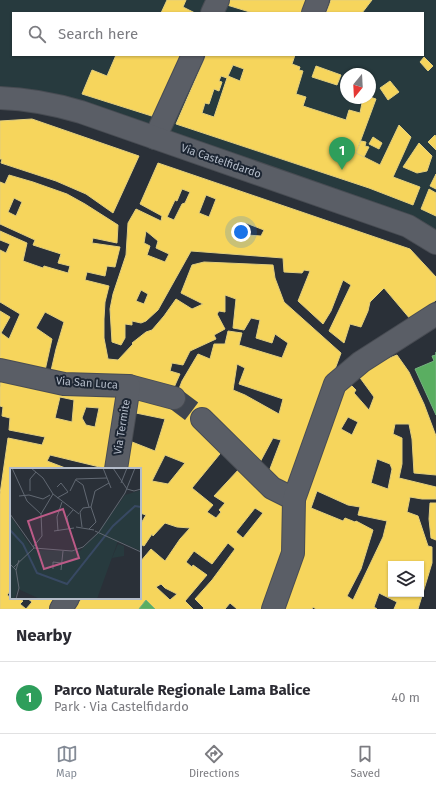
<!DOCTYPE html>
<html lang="en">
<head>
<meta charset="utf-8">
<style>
  :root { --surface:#fff; --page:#f7f7f7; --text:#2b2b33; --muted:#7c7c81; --line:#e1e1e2; --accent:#848b96 }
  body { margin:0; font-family:"Fira Sans",sans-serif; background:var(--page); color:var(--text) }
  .controls { position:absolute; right:12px; bottom:12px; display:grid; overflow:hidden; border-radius:0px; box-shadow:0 1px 3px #0004 }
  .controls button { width:36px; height:36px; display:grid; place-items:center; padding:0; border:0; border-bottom:1px solid var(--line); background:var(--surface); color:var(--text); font:20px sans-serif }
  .compass { position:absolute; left:340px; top:68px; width:36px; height:36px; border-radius:50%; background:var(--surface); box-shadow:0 1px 3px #0004; rotate:198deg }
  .you { position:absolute; left:241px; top:232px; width:14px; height:14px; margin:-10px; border:3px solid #fff; border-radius:50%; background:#1a73e8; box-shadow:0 0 0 6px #1a73e833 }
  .badge { display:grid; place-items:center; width:26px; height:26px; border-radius:50%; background:var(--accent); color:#fff; font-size:13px; font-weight:700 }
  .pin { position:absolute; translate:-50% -33px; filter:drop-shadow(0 1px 2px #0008) }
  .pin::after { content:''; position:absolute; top:21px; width:14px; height:12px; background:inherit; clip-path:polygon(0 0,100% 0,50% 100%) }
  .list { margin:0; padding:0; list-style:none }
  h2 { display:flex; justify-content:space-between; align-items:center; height:52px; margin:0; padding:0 16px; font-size:17px }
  h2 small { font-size:13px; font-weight:400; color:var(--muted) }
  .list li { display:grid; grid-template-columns:26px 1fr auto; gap:12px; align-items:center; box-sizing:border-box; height:72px; padding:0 16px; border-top:1px solid var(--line) }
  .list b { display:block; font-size:15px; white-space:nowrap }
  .list p { margin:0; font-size:13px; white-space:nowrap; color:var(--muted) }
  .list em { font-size:13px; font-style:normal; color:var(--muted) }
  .icon { flex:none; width:22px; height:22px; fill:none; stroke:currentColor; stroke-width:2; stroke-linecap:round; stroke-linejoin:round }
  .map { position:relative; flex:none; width:436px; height:609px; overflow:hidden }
  .search { position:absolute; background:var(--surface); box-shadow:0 1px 3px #0004; left:12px; right:12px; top:12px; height:44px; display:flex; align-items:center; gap:10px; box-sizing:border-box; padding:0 14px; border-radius:0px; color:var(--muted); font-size:15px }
  .sheet { height:124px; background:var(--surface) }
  nav { display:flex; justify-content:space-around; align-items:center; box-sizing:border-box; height:56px; border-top:1px solid var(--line); background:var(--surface); font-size:11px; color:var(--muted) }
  nav a { display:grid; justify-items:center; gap:2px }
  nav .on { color:var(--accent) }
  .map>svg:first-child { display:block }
</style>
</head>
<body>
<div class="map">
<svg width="436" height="609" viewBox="0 0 436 609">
  <rect width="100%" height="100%" fill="#2a3038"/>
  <path fill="#273a3e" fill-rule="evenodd" d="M 0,0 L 436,0 L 436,242 L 52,95 L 0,86 ZM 13,13 L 423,13 L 423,55 L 13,55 ZM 346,74 L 370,74 L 370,98 L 346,98 Z"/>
  <g fill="#f6d55c" stroke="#e2ce7d" fill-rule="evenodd">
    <path d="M 167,0 L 186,0 L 183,7 L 195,13 L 161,13 Z"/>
    <path d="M 229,0 L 310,0 L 305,13 L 253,13 L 227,5 Z"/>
    <path d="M 331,0 L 372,0 L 362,13 L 326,13 Z"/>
    <path d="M 116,55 L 185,55 L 158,118 L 82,94 L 92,70 L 107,76 Z"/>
    <path d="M 206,55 L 295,55 L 292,64 L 300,67 L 299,70 L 303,71 L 296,94 L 306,97 L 303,106 L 346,120 L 349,110 L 360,113 L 363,98 L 370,98 L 370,97 L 376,99 L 356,153 L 380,165 L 399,125 L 411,137 L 393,177 L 420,187 L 413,205 L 369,188 L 176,124 ZM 233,65 L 244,69 L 240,81 L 228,76 ZM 221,76 L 227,78 L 214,117 L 202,113 L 205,103 L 209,104 L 214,89 L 219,91 L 222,82 L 219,81 Z"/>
    <path d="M 424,57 L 433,66 L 428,71 L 420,62 Z"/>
    <path d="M 316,66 L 341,75 L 337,85 L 312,77 Z"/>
    <path d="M 390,81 L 399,92 L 388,100 L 380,88 Z"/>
    <path d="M 32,119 L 139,156 L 113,213 L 86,194 L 56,181 L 1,163 L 2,159 L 0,159 L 0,121 Z"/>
    <path d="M 435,135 L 436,137 L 436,150 L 428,142 Z"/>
    <path d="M 373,137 L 382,143 L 379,149 L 369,144 Z"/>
    <path d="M 361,141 L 366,142 L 365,146 L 369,147 L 364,157 L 356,153 Z"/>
    <path d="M 419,143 L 432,156 L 427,171 L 417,173 L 403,167 Z"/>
    <path d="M 158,163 L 410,249 L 436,277 L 436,300 L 411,320 L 384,288 L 370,302 L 368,311 L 361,327 L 350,324 L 344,343 L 329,331 L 351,285 L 343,280 L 331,311 L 323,324 L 298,301 L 310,271 L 304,270 L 302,273 L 284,272 L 283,258 L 191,251 L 158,310 L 146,321 L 141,323 L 132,321 L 132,325 L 125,324 L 125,338 L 121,345 L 112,342 L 110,309 L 113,294 L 126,255 L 128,223 L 136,209 L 161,221 L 162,216 L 140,204 ZM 182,189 L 190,192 L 185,203 L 182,204 L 174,220 L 167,217 L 175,200 L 177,201 ZM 206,195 L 216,199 L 209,217 L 199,213 ZM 246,223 L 264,230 L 261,236 L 247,235 L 243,228 ZM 146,231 L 158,241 L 156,248 L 169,254 L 165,262 L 147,255 L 150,246 L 144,243 ZM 141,290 L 148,294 L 144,304 L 136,301 Z"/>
    <path d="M 436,174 L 436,189 L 430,186 Z"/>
    <path d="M 9,175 L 33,182 L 67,194 L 85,204 L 118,225 L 117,243 L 93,238 L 92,243 L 120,247 L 115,267 L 107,266 L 105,276 L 87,272 L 85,280 L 109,286 L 105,302 L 104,319 L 104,338 L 108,359 L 118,360 L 133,344 L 132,343 L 146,332 L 152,330 L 164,316 L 176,299 L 192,309 L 203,304 L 181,293 L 192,265 L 204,262 L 273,265 L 275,278 L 284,302 L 341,353 L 291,488 L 268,474 L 281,440 L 273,438 L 258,466 L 224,449 L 192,488 L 213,505 L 207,512 L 216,518 L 221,512 L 219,510 L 225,503 L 214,496 L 240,468 L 290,505 L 288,551 L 270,609 L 237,609 L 230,603 L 225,609 L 203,609 L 204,608 L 195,599 L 212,580 L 235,549 L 228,543 L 212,564 L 194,551 L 186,562 L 192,567 L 193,565 L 207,575 L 185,601 L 193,609 L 155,609 L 146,600 L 139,609 L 74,609 L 82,598 L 140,598 L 140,562 L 151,549 L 165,561 L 180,539 L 190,528 L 177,527 L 165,523 L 153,536 L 152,534 L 144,546 L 140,544 L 140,525 L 146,515 L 140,513 L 140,469 L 122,469 L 127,440 L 155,451 L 165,419 L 131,412 L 135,390 L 177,394 L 182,381 L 198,354 L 210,359 L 214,344 L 225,344 L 228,331 L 242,333 L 239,345 L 282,358 L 288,343 L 275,334 L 272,343 L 256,338 L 260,320 L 251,318 L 244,330 L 233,328 L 236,299 L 225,295 L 225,312 L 219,311 L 217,314 L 225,329 L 214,335 L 216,339 L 190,351 L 183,365 L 172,363 L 170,371 L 180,374 L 172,392 L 50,375 L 56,349 L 64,322 L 45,312 L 36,328 L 52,339 L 44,375 L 0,364 L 0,311 L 10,317 L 1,333 L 9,339 L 20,314 L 0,302 L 0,250 L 6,253 L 10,244 L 0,240 L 0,231 L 27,243 L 23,261 L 43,268 L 44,266 L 68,273 L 70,266 L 58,263 L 61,254 L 33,245 L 35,240 L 0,224 L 0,182 L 5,184 ZM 14,198 L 22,202 L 16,216 L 8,212 ZM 237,364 L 245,368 L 239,384 L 283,399 L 279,414 L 245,395 L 233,390 ZM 165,455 L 185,463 L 168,484 L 152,481 ZM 255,508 L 263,513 L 243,538 L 236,532 ZM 161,584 L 165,588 L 177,594 L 170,600 L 156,587 Z"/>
    <path d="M 429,189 L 436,193 L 436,216 L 421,209 Z"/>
    <path d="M 397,355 L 409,372 L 424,404 L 436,436 L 436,475 L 414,473 L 412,439 L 409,424 L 395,424 L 393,434 L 402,438 L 402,464 L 399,478 L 436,487 L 436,499 L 422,499 L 410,497 L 407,512 L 418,516 L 428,546 L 432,547 L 432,563 L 418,609 L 394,609 L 397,602 L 379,593 L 374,607 L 377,609 L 316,609 L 313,607 L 312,609 L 281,609 L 302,507 L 338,397 L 349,383 L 356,390 L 354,393 L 369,410 L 374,397 L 358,375 L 374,364 ZM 348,417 L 358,422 L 352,435 L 341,429 ZM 377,459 L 390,464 L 392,469 L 388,489 L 371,483 ZM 317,491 L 348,505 L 360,507 L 358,515 L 387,521 L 383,537 L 353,600 L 347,596 L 361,569 L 373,530 L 356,521 L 355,522 L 345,518 L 343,521 L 311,508 ZM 391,564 L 421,564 L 421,594 L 391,594 Z"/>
    <path d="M 2,375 L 124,392 L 108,469 L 50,455 L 47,461 L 68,469 L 11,469 L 11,590 L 7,595 L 14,600 L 18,598 L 23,601 L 20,604 L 26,609 L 32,602 L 27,598 L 67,598 L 59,609 L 0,609 L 0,494 L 8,438 L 42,445 L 45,437 L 9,430 L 10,418 L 2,416 L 3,407 L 0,406 L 0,387 ZM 60,397 L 74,400 L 72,422 L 55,418 ZM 86,407 L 99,408 L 95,427 L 86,425 L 82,418 Z"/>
    <path d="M 430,503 L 436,503 L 436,540 L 431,538 L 429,519 Z"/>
  </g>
  <g fill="#5aae61" stroke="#75b280">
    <path d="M 436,352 L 436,415 L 415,369 L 434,361 L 432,356 L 436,355 Z"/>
    <path d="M 146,600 L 155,609 L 139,609 Z"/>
  </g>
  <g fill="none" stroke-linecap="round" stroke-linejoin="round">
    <path stroke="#3f454e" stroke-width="22" stroke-dasharray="22 11" stroke-linecap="butt" d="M 174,398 L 202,419"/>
    <g stroke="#484c53" stroke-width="24">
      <g id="minor">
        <path d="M 212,13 L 218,0"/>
        <path d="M 313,13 L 318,0"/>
        <path d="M 155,138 L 193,55"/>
        <path d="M 0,370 L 64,384 L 129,386 L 174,398"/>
        <path d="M 202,419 L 272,488 L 294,499"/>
        <path d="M 116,469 L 129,386"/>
        <path d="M 61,609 L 68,598"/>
        <path d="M 273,609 L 293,553 L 294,499 L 335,384 L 361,362 L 436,314"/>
      </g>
    </g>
    <g stroke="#484c53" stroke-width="24">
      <path id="tertiary" d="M 0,98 C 28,99 54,104 81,112 L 408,226 L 436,243"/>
    </g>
    <use href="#minor" stroke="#5a5e66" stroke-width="22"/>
    <use href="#tertiary" stroke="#5a5e66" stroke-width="22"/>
  </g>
  <g text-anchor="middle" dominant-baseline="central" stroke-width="4" stroke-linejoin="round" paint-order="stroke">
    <g font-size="11" fill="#b4bcc9" stroke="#1d2633">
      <text transform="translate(221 161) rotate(19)">Via Castelfidardo</text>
      <text transform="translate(87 383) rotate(4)">Via San Luca</text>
      <text transform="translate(122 427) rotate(-81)">Via Termite</text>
    </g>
  </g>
  <g transform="translate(10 468)">
    <rect width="131" height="131" fill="#2a3038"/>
    <path d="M 131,22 L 131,83 L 108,73 L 87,131 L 30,131 L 8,121 L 4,131 L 0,131 L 0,47 L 23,82 L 70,83 L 87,66 L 115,27 ZM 108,76 L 114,78 L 114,88 L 102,90 Z" fill="#273a3e"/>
    <path fill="none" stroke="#384963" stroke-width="2" d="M 0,62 L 13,76 L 27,105 L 57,116 L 103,58 L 125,38 L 131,39"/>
    <path fill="none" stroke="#616872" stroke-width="1" d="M 2,0 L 17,33 L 31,46M 21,0 L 33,10 L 43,26 L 69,46M 93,0 L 101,20M 103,0 L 117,21M 66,11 L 97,10M 66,12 L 73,17 L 79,39M 111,15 L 117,0M 47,19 L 51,15 L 58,24M 117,21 L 124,23 L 131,21M 20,23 L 20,11 L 26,4M 60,23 L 66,11M 9,28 L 19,27 L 33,31 L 40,27M 47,30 L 58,24M 0,46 L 24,80M 66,59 L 84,62M 72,59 L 70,44 L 73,40 L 81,39 L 85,23 L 99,15M 59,60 L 57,49 L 63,42M 79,61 L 86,54 L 81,39M 44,63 L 64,60M 48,63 L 47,49 L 52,34M 85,63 L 131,84M 23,79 L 32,68 L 31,46 L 43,26M 24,80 L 62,83 L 73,79 L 89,64 L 115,25 L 125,0M 0,96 L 6,102 L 9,92M 4,99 L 24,80M 43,101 L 43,94 L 51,95M 51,102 L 53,83M 6,131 L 9,120 L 6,102"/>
    <path fill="#bc5a87" fill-opacity="0.15" stroke="#bc5a87" stroke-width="2" d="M 53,41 L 69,90 L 34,101 L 18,53 Z"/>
    <rect width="131" height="131" fill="none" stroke="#b4bcc9" stroke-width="2"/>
  </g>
</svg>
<div class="controls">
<button><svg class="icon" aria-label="layers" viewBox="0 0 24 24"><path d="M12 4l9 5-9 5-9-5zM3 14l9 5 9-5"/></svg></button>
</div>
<svg class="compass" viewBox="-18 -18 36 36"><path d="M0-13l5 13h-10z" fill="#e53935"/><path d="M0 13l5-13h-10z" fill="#7c7c81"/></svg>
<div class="you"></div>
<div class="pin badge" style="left:342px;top:170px;background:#2e9e5b">1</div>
<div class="search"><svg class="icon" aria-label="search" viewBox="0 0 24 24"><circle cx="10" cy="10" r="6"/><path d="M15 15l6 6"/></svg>Search here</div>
</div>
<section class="sheet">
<h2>Nearby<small></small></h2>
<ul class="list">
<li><span class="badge" style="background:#2e9e5b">1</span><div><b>Parco Naturale Regionale Lama Balice</b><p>Park · Via Castelfidardo</p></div><em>40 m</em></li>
</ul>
</section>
<nav>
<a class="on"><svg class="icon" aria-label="map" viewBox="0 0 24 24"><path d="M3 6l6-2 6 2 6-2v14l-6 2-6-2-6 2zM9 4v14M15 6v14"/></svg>Map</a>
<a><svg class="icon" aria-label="directions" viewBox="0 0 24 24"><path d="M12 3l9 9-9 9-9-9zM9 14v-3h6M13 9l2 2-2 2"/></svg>Directions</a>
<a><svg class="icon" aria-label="saved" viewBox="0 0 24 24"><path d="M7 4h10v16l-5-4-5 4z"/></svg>Saved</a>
</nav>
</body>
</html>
